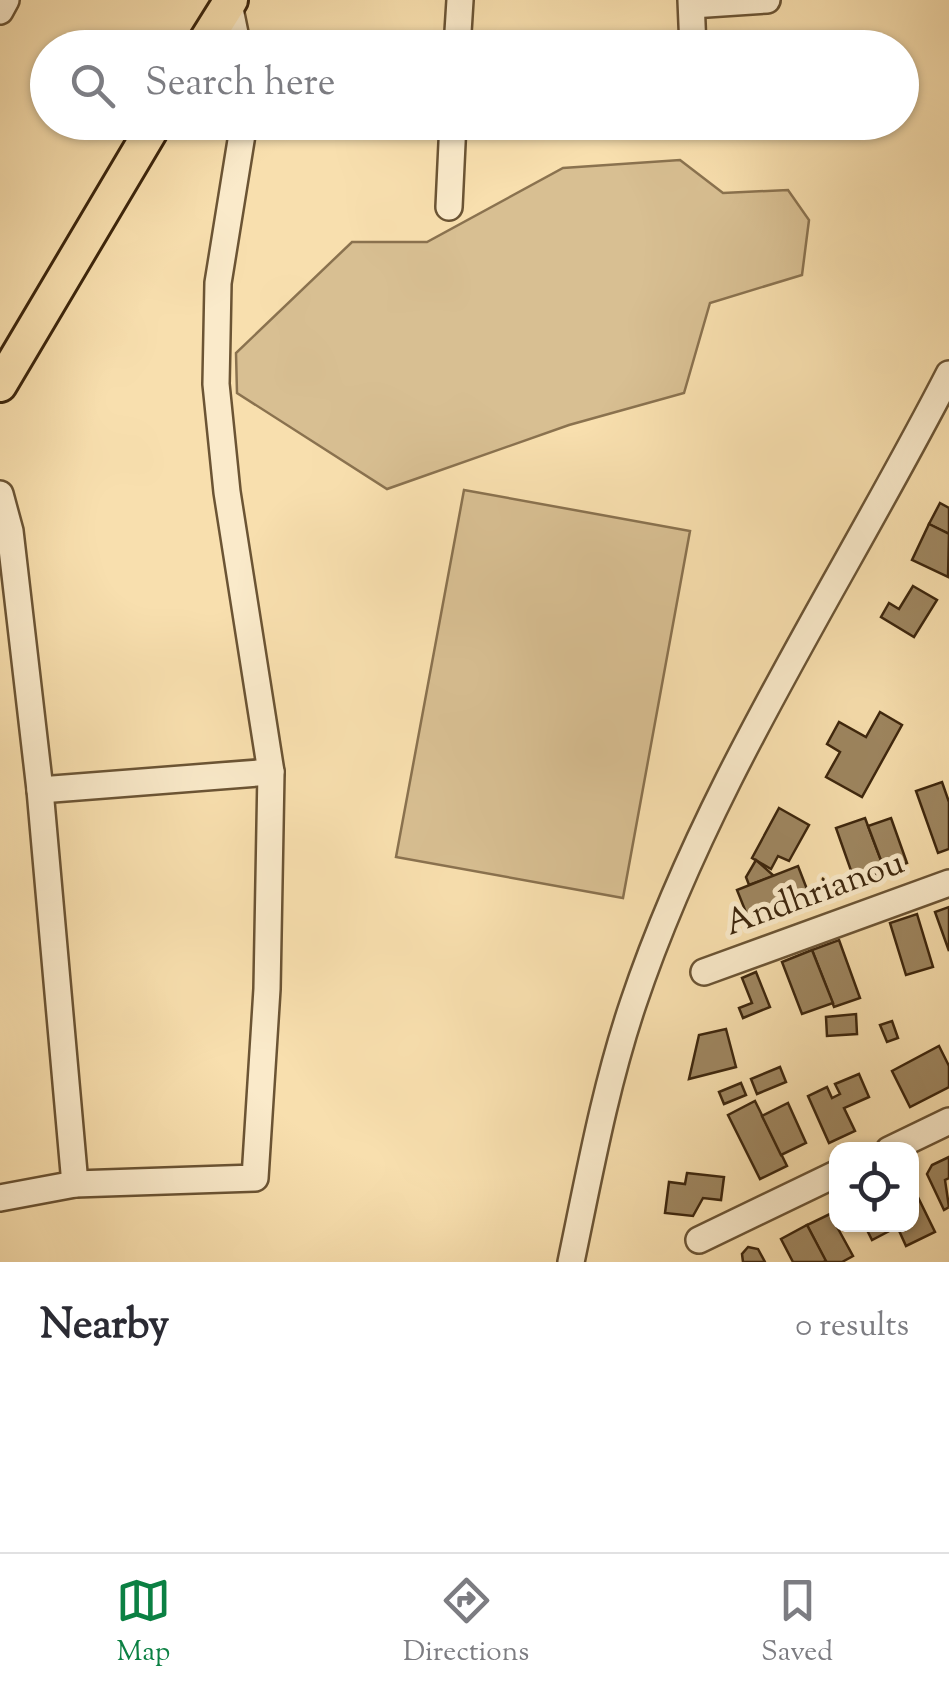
<!DOCTYPE html>
<html lang="en">
<head>
<meta charset="utf-8">
<style>
  :root { --surface:#fff; --page:#f2f2f3; --text:#2b2b33; --muted:#7c7c81; --line:#e1e1e2; --accent:#0b8043 }
  body { margin:0; font-family:"Sorts Mill Goudy",serif; background:var(--page); color:var(--text) }
  .controls { position:absolute; right:30px; bottom:30px; display:grid; overflow:hidden; border-radius:20px; box-shadow:0 2px 8px #0004 }
  .controls button { width:90px; height:90px; display:grid; place-items:center; padding:0; border:0; border-bottom:2px solid var(--line); background:var(--surface); color:var(--text); font:50px sans-serif }
  .list { margin:0; padding:0; list-style:none }
  h2 { display:flex; justify-content:space-between; align-items:center; height:130px; margin:0; padding:0 40px; font-size:42px }
  h2 small { font-size:32px; font-weight:400; color:var(--muted) }
  .icon { flex:none; width:55px; height:55px; fill:none; stroke:currentColor; stroke-width:2; stroke-linecap:round; stroke-linejoin:round }
  .map { position:relative; flex:none; width:949px; height:1262px; overflow:hidden }
  .search { position:absolute; background:var(--surface); box-shadow:0 2px 8px #0004; left:30px; right:30px; top:30px; height:110px; display:flex; align-items:center; gap:25px; box-sizing:border-box; padding:0 35px; border-radius:55px; color:var(--muted); font-size:38px }
  .sheet { height:290px; background:var(--surface) }
  nav { display:flex; justify-content:space-around; align-items:center; box-sizing:border-box; height:140px; border-top:2px solid var(--line); background:var(--surface); font-size:28px; color:var(--muted) }
  nav a { display:grid; justify-items:center; gap:5px }
  nav .on { color:var(--accent) }
  .map>svg:first-child { display:block }
</style>
</head>
<body>
<div class="map">
<svg width="949" height="1262" viewBox="0 0 949 1262">
  <rect width="100%" height="100%" fill="#f8dfae"/>
  <filter id="stains"><feTurbulence type="fractalNoise" baseFrequency=".002" numOctaves="4"/><feColorMatrix values="0 0 0 0 .2 0 0 0 0 .09 0 0 0 0 .02 0 0 0 .5 -.17"/></filter>
  <radialGradient id="worn" r=".72"><stop offset=".6" stop-color="#630" stop-opacity="0"/><stop offset="1" stop-color="#630" stop-opacity=".3"/></radialGradient>
  <g fill="#d8bf92" stroke="#8a724f" stroke-width="2.5">
    <path d="M 680,160 L 723,193 L 788,190 L 809,220 L 802,275 L 710,303 L 684,393 L 569,425 L 387,489 L 237,393 L 236,353 L 352,242 L 427,242 L 563,168 Z"/>
    <path d="M 464,490 L 690,531 L 623,898 L 396,857 Z"/>
  </g>
  <g fill="#9e8660" stroke="#3c250c" stroke-width="2.5">
    <path d="M 940,503 L 949,508 L 949,534 L 929,524 Z"/>
    <path d="M 929,524 L 949,534 L 948,577 L 912,560 Z"/>
    <path d="M 913,586 L 937,600 L 914,637 L 881,617 L 889,603 L 899,609 Z"/>
    <path d="M 880,712 L 902,725 L 862,797 L 826,777 L 840,752 L 827,744 L 839,722 L 866,737 Z"/>
    <path d="M 942,782 L 949,802 L 949,849 L 938,853 L 916,791 Z"/>
    <path d="M 779,808 L 809,825 L 789,861 L 778,856 L 771,869 L 752,858 Z"/>
    <path d="M 865,818 L 885,871 L 855,882 L 836,828 Z"/>
    <path d="M 891,818 L 907,863 L 885,871 L 868,826 Z"/>
    <path d="M 756,860 L 774,876 L 749,885 L 746,877 Z"/>
    <path d="M 798,866 L 810,897 L 749,920 L 737,890 Z"/>
    <path d="M 949,907 L 949,951 L 935,912 Z"/>
    <path d="M 917,914 L 933,967 L 906,975 L 890,923 Z"/>
    <path d="M 839,940 L 860,998 L 834,1007 L 812,950 Z"/>
    <path d="M 812,950 L 833,1003 L 802,1014 L 782,962 Z"/>
    <path d="M 756,972 L 770,1007 L 743,1018 L 739,1008 L 752,1003 L 742,978 Z"/>
    <path d="M 856,1014 L 857,1034 L 827,1036 L 826,1017 Z"/>
    <path d="M 892,1021 L 898,1038 L 887,1042 L 880,1025 Z"/>
    <path d="M 726,1029 L 736,1067 L 689,1079 L 699,1035 Z"/>
    <path d="M 939,1046 L 949,1066 L 949,1087 L 910,1107 L 892,1071 Z"/>
    <path d="M 780,1067 L 786,1082 L 757,1094 L 751,1079 Z"/>
    <path d="M 859,1074 L 869,1097 L 844,1108 L 855,1131 L 829,1143 L 808,1096 L 827,1087 L 832,1098 L 840,1094 L 835,1084 Z"/>
    <path d="M 741,1083 L 746,1095 L 724,1104 L 719,1092 Z"/>
    <path d="M 755,1101 L 787,1166 L 760,1179 L 728,1115 Z"/>
    <path d="M 788,1103 L 806,1143 L 781,1155 L 762,1116 Z"/>
    <path d="M 949,1157 L 949,1178 L 945,1180 L 949,1207 L 944,1210 L 927,1174 L 932,1165 Z"/>
    <path d="M 687,1173 L 724,1177 L 721,1200 L 703,1198 L 693,1216 L 665,1213 L 669,1182 L 685,1184 Z"/>
    <path d="M 912,1185 L 935,1232 L 906,1246 L 896,1224 L 912,1224 Z"/>
    <path d="M 830,1214 L 853,1256 L 842,1262 L 826,1262 L 807,1225 Z"/>
    <path d="M 864,1224 L 896,1224 L 897,1227 L 872,1240 Z"/>
    <path d="M 807,1225 L 826,1261 L 823,1262 L 793,1262 L 781,1239 Z"/>
    <path d="M 748,1247 L 758,1249 L 765,1262 L 743,1262 L 742,1254 Z"/>
  </g>
  <g fill="none" stroke-linecap="round" stroke-linejoin="round">
    <g stroke="#6b5434" stroke-width="30">
      <g id="minor">
        <path d="M 691,0 L 693,48"/>
        <path d="M 229,4 L 238,48"/>
        <path d="M 692,5 L 767,0"/>
        <path d="M 0,11 L 6,0"/>
        <path d="M 457,48 L 460,0"/>
        <path d="M 449,207 L 453,122"/>
        <path d="M 0,494 L 10,531 L 40,790 L 75,1184"/>
        <path d="M 40,790 L 271,772"/>
        <path d="M 704,972 L 949,883"/>
        <path d="M 889,1150 L 949,1121"/>
        <path d="M 0,1198 L 75,1184 L 255,1178 L 267,989 L 271,772 L 227,492 L 216,384 L 218,283 L 244,122"/>
        <path d="M 699,1240 L 836,1174"/>
        <path d="M 571,1262 C 589,1176 605,1087 633,1004 C 708,781 842,582 949,374"/>
      </g>
    </g>
    <g stroke="#3c250c" stroke-width="38">
      <g id="major">
        <path d="M 201,48 L 231,0"/>
        <path d="M 0,385 L 156,122"/>
      </g>
    </g>
    <use href="#minor" stroke="#faeaca" stroke-width="25"/>
    <use href="#major" stroke="#f8dfae" stroke-width="32"/>
  </g>
  <g text-anchor="middle" dominant-baseline="central" stroke-width="10" stroke-linejoin="round" paint-order="stroke">
    <g font-size="35" fill="#3c250c" stroke="#faeaca">
      <text transform="translate(815 895) rotate(-20)">Andhrianou</text>
    </g>
  </g>
  <rect width="100%" height="100%" filter="url(#stains)"/>
  <rect width="100%" height="100%" fill="url(#worn)"/>
</svg>
<div class="controls">
<button><svg class="icon" aria-label="locate" viewBox="0 0 24 24"><circle cx="12" cy="12" r="6"/><path d="M12 2v4M12 18v4M2 12h4M18 12h4"/></svg></button>
</div>
<div class="search"><svg class="icon" aria-label="search" viewBox="0 0 24 24"><circle cx="10" cy="10" r="6"/><path d="M15 15l6 6"/></svg>Search here</div>
</div>
<section class="sheet">
<h2>Nearby<small>0 results</small></h2>
<ul class="list">
</ul>
</section>
<nav>
<a class="on"><svg class="icon" aria-label="map" viewBox="0 0 24 24"><path d="M3 6l6-2 6 2 6-2v14l-6 2-6-2-6 2zM9 4v14M15 6v14"/></svg>Map</a>
<a><svg class="icon" aria-label="directions" viewBox="0 0 24 24"><path d="M12 3l9 9-9 9-9-9zM9 14v-3h6M13 9l2 2-2 2"/></svg>Directions</a>
<a><svg class="icon" aria-label="saved" viewBox="0 0 24 24"><path d="M7 4h10v16l-5-4-5 4z"/></svg>Saved</a>
</nav>
</body>
</html>
